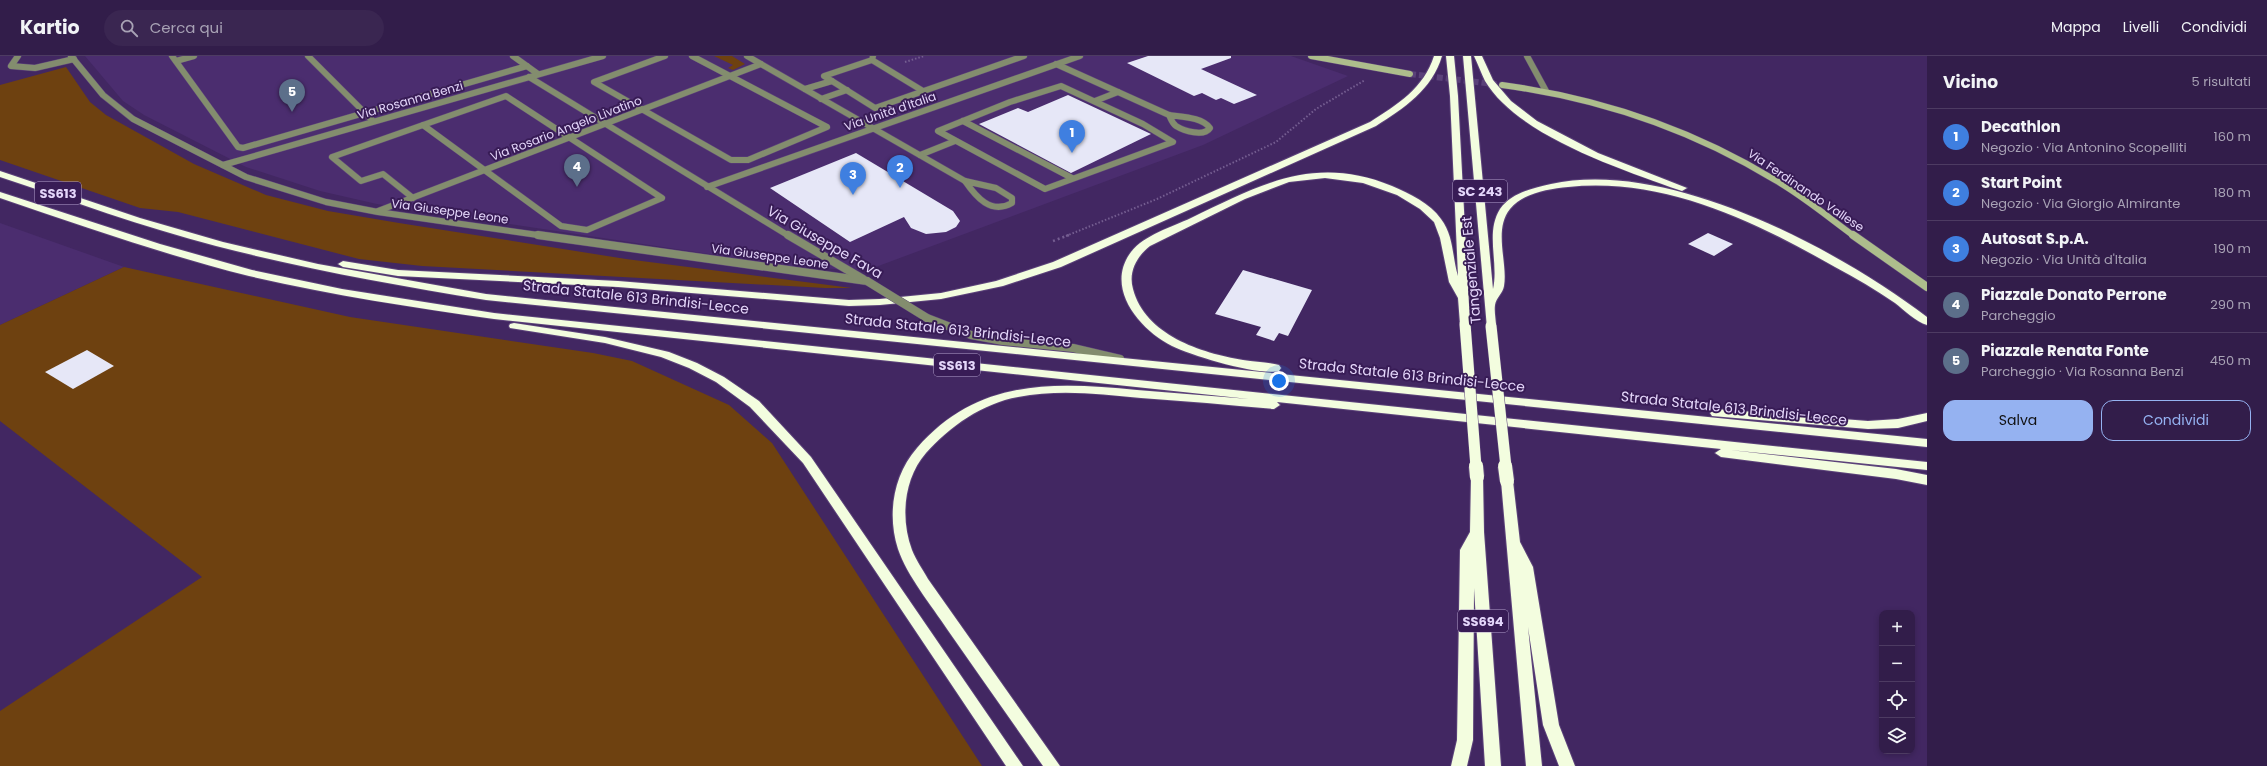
<!DOCTYPE html>
<html lang="it">
<head>
<meta charset="utf-8">
<style>
  :root { --surface:#321d4a; --page:#3a2651; --text:#f1f3f6; --muted:#a8a2b5; --line:#4d3b62; --accent:#95b2f1 }
  body { margin:0; font-family:Poppins,sans-serif; background:var(--page); color:var(--text) }
  .controls { position:absolute; right:12px; bottom:12px; display:grid; overflow:hidden; border-radius:8px; box-shadow:0 2px 6px #0003 }
  .controls button { width:36px; height:36px; display:grid; place-items:center; padding:0; border:0; border-bottom:1px solid var(--line); background:var(--surface); color:var(--text); font:20px sans-serif }
  .you { position:absolute; left:1279px; top:325px; width:14px; height:14px; margin:-10px; border:3px solid #fff; border-radius:50%; background:#1a73e8; box-shadow:0 0 0 6px #1a73e833 }
  .badge { display:grid; place-items:center; width:26px; height:26px; border-radius:50%; background:var(--accent); color:#fff; font-size:13px; font-weight:700 }
  .pin { position:absolute; translate:-50% -33px; filter:drop-shadow(0 1px 2px #0008) }
  .pin::after { content:''; position:absolute; top:21px; width:14px; height:12px; background:inherit; clip-path:polygon(0 0,100% 0,50% 100%) }
  .list { margin:0; padding:0; list-style:none }
  h2 { display:flex; justify-content:space-between; align-items:center; height:52px; margin:0; padding:0 16px; font-size:17px }
  h2 small { font-size:13px; font-weight:400; color:var(--muted) }
  .list li { display:grid; grid-template-columns:26px 1fr auto; gap:12px; align-items:center; box-sizing:border-box; height:56px; padding:0 16px; border-top:1px solid var(--line) }
  .list b { display:block; font-size:15px; white-space:nowrap }
  .list p { margin:0; font-size:13px; white-space:nowrap; color:var(--muted) }
  .list em { font-size:13px; font-style:normal; color:var(--muted) }
  .actions { display:flex; gap:8px; padding:12px 16px }
  .actions a { flex:1; padding:9px 0; border:1px solid var(--accent); border-radius:12px; text-align:center; font-size:14px; color:var(--accent) }
  .actions .main { background:var(--accent); color:#111 }
  .icon { flex:none; width:22px; height:22px; fill:none; stroke:currentColor; stroke-width:2; stroke-linecap:round; stroke-linejoin:round }
  .map { position:relative; flex:none; width:1927px; height:710px; overflow:hidden }
  header { display:flex; align-items:center; gap:24px; box-sizing:border-box; height:56px; padding:0 20px; background:var(--surface); border-bottom:1px solid var(--line) }
  header strong { font-size:19px }
  nav { display:flex; gap:22px; margin-inline-start:auto; font-size:14px }
  .search { width:280px; height:36px; background:var(--page); display:flex; align-items:center; gap:10px; box-sizing:border-box; padding:0 14px; border-radius:22px; color:var(--muted); font-size:15px }
  main { display:flex }
  aside { flex:1; background:var(--surface) }
  .map>svg:first-child { display:block }
</style>
</head>
<body>
<header>
<strong>Kartio</strong>
<div class="search"><svg class="icon" aria-label="search" viewBox="0 0 24 24"><circle cx="10" cy="10" r="6"/><path d="M15 15l6 6"/></svg>Cerca qui</div>
<nav><a>Mappa</a><a>Livelli</a><a>Condividi</a></nav>
</header>
<main>
<div class="map">
<svg width="1927" height="710" viewBox="0 0 1927 710">
  <rect width="100%" height="100%" fill="#422762"/>
  <g fill="#4b2d6f">
    <path d="M 85,0 L 1291,0 L 1348,20 L 1203,89 L 865,215 L 789,210 L 377,148 L 320,135 L 246,111 L 144,59 L 123,45 Z"/>
    <path d="M 0,167 L 124,211 L 0,269 Z"/>
  </g>
  <g fill="#6e4110">
    <path d="M 714,0 L 732,0 L 745,8 L 733,14 L 728,12 L 733,9 Z"/>
    <path d="M 66,11 L 90,46 L 106,59 L 194,108 L 266,139 L 328,155 L 399,167 L 626,203 L 852,232 L 825,232 L 422,210 L 359,203 L 178,156 L 140,152 L 0,104 L 0,29 Z"/>
    <path d="M 124,211 L 350,261 L 593,297 L 632,305 L 729,349 L 772,387 L 982,710 L 0,710 L 0,655 L 202,521 L 0,365 L 0,269 Z"/>
  </g>
  <g fill="#e6e7f7">
    <path d="M 1148,0 L 1231,0 L 1231,2 L 1201,13 L 1257,39 L 1234,48 L 1221,42 L 1216,44 L 1202,37 L 1194,40 L 1127,7 Z"/>
    <path d="M 1068,39 L 1151,78 L 1071,117 L 979,68 L 1018,52 L 1028,56 Z"/>
    <path d="M 856,97 L 953,155 L 960,165 L 956,171 L 946,176 L 926,178 L 911,172 L 904,161 L 850,186 L 770,132 Z"/>
    <path d="M 1708,177 L 1733,188 L 1714,200 L 1688,188 Z"/>
    <path d="M 1243,214 L 1312,234 L 1288,280 L 1279,277 L 1274,285 L 1256,279 L 1261,271 L 1215,258 Z"/>
    <path d="M 87,294 L 114,310 L 73,333 L 45,316 Z"/>
  </g>
  <g fill="none" stroke-linecap="round" stroke-linejoin="round">
    <path stroke="#5a4179" stroke-width="6" stroke-dasharray="6 3" stroke-linecap="butt" d="M 1410,18 L 1502,29"/>
    <g stroke="#5c437a" stroke-width="7">
      <g id="lane">
        <path d="M 18,0 L 11,10 L 35,12 L 74,3"/>
        <path d="M 172,0 L 238,91 L 243,92 L 527,10"/>
        <path d="M 308,0 L 373,65"/>
        <path d="M 513,0 L 538,18"/>
        <path d="M 665,0 L 594,26 L 731,104 L 748,104 L 827,71 L 692,0"/>
        <path d="M 873,0 L 872,4 L 824,20 L 875,52 L 1024,0"/>
        <path d="M 872,4 L 923,35"/>
        <path d="M 176,5 L 194,0"/>
        <path d="M 1061,30 L 1143,68 L 1173,86 L 1045,133 L 938,75 L 1010,46 Z"/>
        <path d="M 805,33 L 832,25"/>
        <path d="M 506,40 L 662,142 L 587,174 L 561,170 L 423,69 Z"/>
        <path d="M 821,43 L 847,34"/>
        <path d="M 1095,45 L 1118,36"/>
        <path d="M 963,65 L 1072,122"/>
        <path d="M 920,99 L 955,85"/>
        <path d="M 413,142 L 383,118 L 361,125 L 332,101 L 423,69"/>
      </g>
    </g>
    <g stroke="#5c437a" stroke-width="7">
      <g id="street-far1">
        <path d="M 71,0 L 103,39 L 133,63 L 246,121 L 326,146 L 378,156 L 545,180"/>
        <path d="M 747,0 L 965,125"/>
        <path d="M 1527,0 L 1546,35"/>
        <path d="M 1056,8 L 1169,59"/>
        <path d="M 529,21 L 789,180"/>
        <path d="M 1169,59 C 1182,61 1202,61 1210,72 C 1204,81 1184,75 1176,70 C 1172,67 1171,63 1169,59 Z"/>
        <path d="M 223,109 L 603,0"/>
        <path d="M 965,125 L 996,132 L 1012,142 L 1012,147 C 991,159 976,141 965,125 Z"/>
        <path d="M 707,131 L 1080,0"/>
        <path d="M 378,155 L 761,8"/>
      </g>
    </g>
    <g stroke="#5c437a" stroke-width="9">
      <g id="street">
        <path d="M 538,179 L 867,225"/>
        <path d="M 788,179 L 863,223"/>
        <path d="M 927,262 L 971,279 L 1003,285 L 1073,292 L 1120,303"/>
      </g>
    </g>
    <g stroke="#5c437a" stroke-width="7">
      <g id="secondary-far1">
        <path d="M 1311,0 L 1410,18"/>
        <path d="M 1502,29 C 1599,42 1691,73 1775,124 C 1803,140 1828,161 1854,180"/>
      </g>
    </g>
    <g stroke="#5c437a" stroke-width="9">
      <path id="secondary" d="M 1853,179 L 1927,231"/>
    </g>
    <g stroke="#5c437a" stroke-width="2">
      <g id="highway">
        <path d="M 1434,0 L 1442,0 C 1432,34 1404,52 1376,70 L 1061,211 L 1003,230 L 941,243 L 880,249 L 849,250 L 618,231 L 398,220 L 343,211 L 338,208 L 343,205 L 398,214 L 618,225 L 849,244 L 880,243 L 941,237 L 996,225 L 1053,206 L 1370,66 C 1397,49 1424,32 1434,0 Z"/>
        <path d="M 1446,0 L 1454,0 L 1458,40 L 1470,268 L 1469,270 L 1461,270 L 1460,268 L 1458,242 L 1449,226 L 1440,182 L 1434,166 L 1420,153 L 1397,139 L 1363,127 L 1325,122 L 1289,126 L 1245,143 L 1150,190 C 1137,200 1128,216 1133,233 C 1145,279 1201,297 1243,304 C 1255,306 1267,306 1279,309 L 1281,312 L 1279,315 C 1258,320 1193,300 1172,290 C 1140,274 1104,232 1131,196 C 1144,179 1172,171 1191,162 C 1260,129 1314,98 1392,130 C 1410,138 1430,147 1441,163 C 1454,180 1452,201 1458,220 L 1450,40 Z"/>
        <path d="M 1463,0 L 1471,0 L 1493,233 C 1499,207 1485,177 1500,153 C 1511,137 1533,132 1551,128 C 1667,102 1836,192 1927,261 L 1927,269 C 1916,266 1904,254 1895,247 C 1876,234 1856,222 1835,211 C 1754,165 1664,121 1568,131 C 1548,133 1523,137 1510,153 C 1493,174 1508,207 1504,230 C 1503,237 1496,242 1495,249 C 1494,255 1496,264 1496,270 L 1491,273 L 1487,272 Z"/>
        <path d="M 1474,0 L 1482,0 L 1493,24 L 1511,45 L 1537,65 L 1598,97 L 1687,132 L 1682,135 L 1679,134 C 1621,113 1518,80 1485,25 C 1481,17 1478,8 1474,0 Z"/>
        <path d="M 0,115 L 140,162 L 223,186 L 318,208 L 486,238 L 1927,383 L 1927,391 L 486,244 C 395,229 305,213 216,190 C 143,171 72,145 0,121 Z"/>
        <path d="M 0,136 L 160,188 L 252,214 L 342,233 L 494,257 L 1927,406 L 1927,414 L 1730,394 L 1896,413 L 1927,419 L 1927,429 L 1896,423 L 1721,401 L 1715,397 L 1721,393 L 1277,346 L 1280,349 L 1274,353 C 1230,349 1186,345 1141,342 C 1100,338 1059,333 1018,341 C 983,347 949,371 926,397 C 904,422 900,462 912,494 C 916,504 923,514 928,523 L 1060,710 L 1043,710 C 1011,664 979,619 947,573 C 932,550 907,520 898,493 C 887,459 893,419 917,392 C 978,322 1053,326 1137,334 C 1174,337 1212,340 1249,343 L 494,263 C 412,251 330,239 249,220 C 165,199 82,170 0,142 Z"/>
        <path d="M 514,267 L 605,281 L 669,296 L 697,307 L 724,321 L 759,345 L 811,401 L 1023,710 L 1006,710 L 803,407 L 750,351 L 716,326 L 689,312 L 661,301 L 605,287 L 510,272 L 509,270 L 510,268 Z"/>
        <path d="M 1716,353 L 1868,365 L 1898,363 L 1927,357 L 1927,365 L 1898,372 L 1868,373 L 1712,360 L 1710,357 L 1712,354 Z"/>
        <path d="M 1477,416 L 1482,418 L 1483,421 L 1484,476 L 1501,710 L 1485,710 L 1474,532 L 1473,684 L 1467,710 L 1451,710 L 1457,684 L 1460,494 L 1470,476 L 1471,421 L 1472,418 Z"/>
        <path d="M 1507,420 L 1512,422 L 1513,425 L 1520,486 L 1533,511 L 1559,669 L 1575,710 L 1559,710 L 1543,669 L 1528,571 L 1542,710 L 1526,710 L 1501,425 L 1502,422 Z"/>
      </g>
    </g>
    <g stroke="#755e91" stroke-width="2" stroke-dasharray="1.5 2" stroke-linecap="butt">
      <path d="M 905,6 L 924,0"/>
      <path d="M 1066,180 L 1157,143 L 1276,86 L 1316,53 L 1365,24"/>
    </g>
    <path stroke="#755e91" stroke-width="2.5" stroke-dasharray="2 3" stroke-linecap="butt" d="M 1053,185 L 1069,179"/>
    <use href="#lane" stroke="#838d6e" stroke-width="6"/>
    <use href="#street-far1" stroke="#838d6e" stroke-width="6"/>
    <use href="#street" stroke="#838d6e" stroke-width="8"/>
    <use href="#secondary-far1" stroke="#adbd8c" stroke-width="6"/>
    <use href="#secondary" stroke="#adbd8c" stroke-width="8"/>
    <use href="#highway" fill="#f3fddf" fill-rule="evenodd"/>
    <g stroke="#5c437a" stroke-width="9" stroke-linecap="butt">
      <path id="street-bridge" d="M 867,225 L 927,262"/>
    </g>
    <g stroke="#5c437a" stroke-width="12" stroke-linecap="butt">
      <g id="highway-bridge-far1">
        <path d="M 1465,268 L 1476,411"/>
        <path d="M 1491,270 L 1506,411"/>
      </g>
    </g>
    <g stroke="#5c437a" stroke-width="16" stroke-linecap="butt">
      <g id="highway-bridge">
        <path d="M 1476,410 L 1477,421"/>
        <path d="M 1505,410 L 1507,425"/>
      </g>
    </g>
    <use href="#street-bridge" stroke="#838d6e" stroke-width="8"/>
    <use href="#highway-bridge-far1" stroke="#f3fddf" stroke-width="11"/>
    <use href="#highway-bridge" stroke="#f3fddf" stroke-width="14"/>
  </g>
  <g text-anchor="middle" dominant-baseline="central" stroke-width="4" stroke-linejoin="round" paint-order="stroke">
    <g font-size="12" fill="#e4d6fa" stroke="#381c56">
      <text transform="translate(410 44) rotate(-16)">Via Rosanna Benzi</text>
      <text transform="translate(890 55) rotate(-19)">Via Unità d'Italia</text>
      <text transform="translate(566 72) rotate(-21)">Via Rosario Angelo Livatino</text>
      <text transform="translate(1806 134) rotate(34)">Via Ferdinando Vallese</text>
      <text transform="translate(450 155) rotate(8)">Via Giuseppe Leone</text>
      <text transform="translate(770 200) rotate(8)">Via Giuseppe Leone</text>
    </g>
    <g fill="#381c56" stroke="#b09ec9" stroke-width="1">
      <rect x="1453" y="124" width="54" height="22" rx="3"/>
      <rect x="35" y="126" width="46" height="22" rx="3"/>
      <rect x="934" y="298" width="46" height="22" rx="3"/>
      <rect x="1458" y="554" width="50" height="22" rx="3"/>
    </g>
    <g font-size="13" font-weight="bold" fill="#e4d6fa">
      <text x="1480" y="135">SC 243</text>
      <text x="58" y="137">SS613</text>
      <text x="957" y="309">SS613</text>
      <text x="1483" y="565">SS694</text>
    </g>
    <g font-size="14" fill="#e4d6fa" stroke="#381c56">
      <text transform="translate(825 186) rotate(30)">Via Giuseppe Fava</text>
      <text transform="translate(1471 214) rotate(-95)">Tangenziale Est</text>
      <text transform="translate(636 241) rotate(6)">Strada Statale 613 Brindisi-Lecce</text>
      <text transform="translate(958 274) rotate(6)">Strada Statale 613 Brindisi-Lecce</text>
      <text transform="translate(1412 319) rotate(6)">Strada Statale 613 Brindisi-Lecce</text>
      <text transform="translate(1734 352) rotate(6)">Strada Statale 613 Brindisi-Lecce</text>
    </g>
  </g>
</svg>
<div class="controls">
<button>+</button>
<button>−</button>
<button><svg class="icon" aria-label="locate" viewBox="0 0 24 24"><circle cx="12" cy="12" r="6"/><path d="M12 2v4M12 18v4M2 12h4M18 12h4"/></svg></button>
<button><svg class="icon" aria-label="layers" viewBox="0 0 24 24"><path d="M12 4l9 5-9 5-9-5zM3 14l9 5 9-5"/></svg></button>
</div>
<div class="you"></div>
<div class="pin badge" style="left:1072px;top:97px;background:#3f7fe0">1</div>
<div class="pin badge" style="left:900px;top:132px;background:#3f7fe0">2</div>
<div class="pin badge" style="left:853px;top:139px;background:#3f7fe0">3</div>
<div class="pin badge" style="left:577px;top:131px;background:#5c6f8a">4</div>
<div class="pin badge" style="left:292px;top:56px;background:#5c6f8a">5</div>
</div>
<aside>
<h2>Vicino<small>5 risultati</small></h2>
<ul class="list">
<li><span class="badge" style="background:#3f7fe0">1</span><div><b>Decathlon</b><p>Negozio · Via Antonino Scopelliti</p></div><em>160 m</em></li>
<li><span class="badge" style="background:#3f7fe0">2</span><div><b>Start Point</b><p>Negozio · Via Giorgio Almirante</p></div><em>180 m</em></li>
<li><span class="badge" style="background:#3f7fe0">3</span><div><b>Autosat S.p.A.</b><p>Negozio · Via Unità d'Italia</p></div><em>190 m</em></li>
<li><span class="badge" style="background:#5c6f8a">4</span><div><b>Piazzale Donato Perrone</b><p>Parcheggio</p></div><em>290 m</em></li>
<li><span class="badge" style="background:#5c6f8a">5</span><div><b>Piazzale Renata Fonte</b><p>Parcheggio · Via Rosanna Benzi</p></div><em>450 m</em></li>
</ul>
<div class="actions"><a class="main">Salva</a><a>Condividi</a></div>
</aside>
</main>
</body>
</html>
